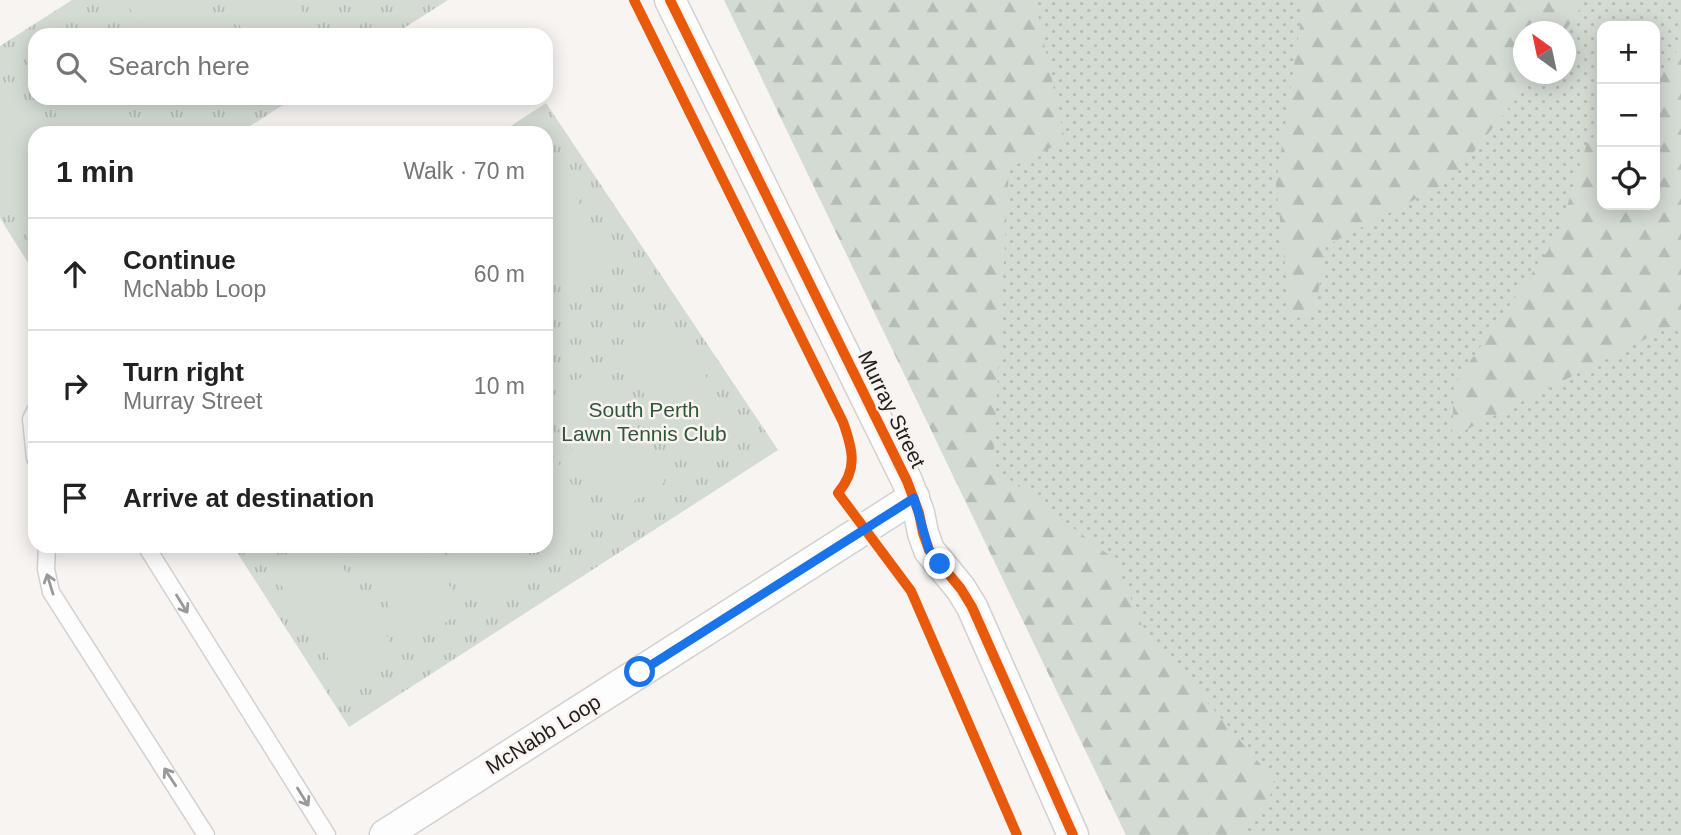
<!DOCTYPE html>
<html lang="en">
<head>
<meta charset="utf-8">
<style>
  :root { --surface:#fff; --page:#f2f2f2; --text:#222; --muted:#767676; --line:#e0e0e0 }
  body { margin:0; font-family:Arial,sans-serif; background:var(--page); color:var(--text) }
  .controls { position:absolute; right:21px; top:21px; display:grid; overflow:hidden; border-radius:14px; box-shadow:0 4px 18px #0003 }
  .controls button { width:63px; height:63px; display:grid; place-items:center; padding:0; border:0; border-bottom:2px solid var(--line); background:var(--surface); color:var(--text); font:35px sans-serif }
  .compass { position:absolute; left:1513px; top:21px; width:63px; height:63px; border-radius:50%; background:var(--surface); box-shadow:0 4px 18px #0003; rotate:327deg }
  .stop { position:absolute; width:21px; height:21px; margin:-16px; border:5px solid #1a73e8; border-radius:50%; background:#fff }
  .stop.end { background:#1a73e8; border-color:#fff; box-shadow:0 2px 7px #0008 }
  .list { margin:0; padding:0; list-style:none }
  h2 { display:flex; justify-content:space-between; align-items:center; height:91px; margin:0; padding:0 28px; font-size:30px }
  h2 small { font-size:23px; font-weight:400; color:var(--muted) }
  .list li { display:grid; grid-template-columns:46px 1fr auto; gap:21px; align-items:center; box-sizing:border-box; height:112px; padding:0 28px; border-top:2px solid var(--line) }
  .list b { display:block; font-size:26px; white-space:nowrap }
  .list p { margin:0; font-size:23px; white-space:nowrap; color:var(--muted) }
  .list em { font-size:23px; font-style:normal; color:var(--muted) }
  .icon { flex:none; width:38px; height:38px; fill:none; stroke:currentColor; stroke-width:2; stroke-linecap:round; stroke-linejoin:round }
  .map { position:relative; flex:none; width:1681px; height:835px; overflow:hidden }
  .search { position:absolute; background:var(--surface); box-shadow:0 4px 18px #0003; left:28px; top:28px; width:525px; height:77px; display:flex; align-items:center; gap:18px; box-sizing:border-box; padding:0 24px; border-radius:21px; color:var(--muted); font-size:26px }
  .panel { position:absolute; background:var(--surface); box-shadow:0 4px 18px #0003; left:28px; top:126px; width:525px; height:427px; border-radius:21px }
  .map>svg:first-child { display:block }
</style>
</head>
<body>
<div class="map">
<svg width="1681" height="835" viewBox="0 0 1681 835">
  <defs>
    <pattern id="grass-dots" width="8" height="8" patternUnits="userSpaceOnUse" patternTransform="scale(1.75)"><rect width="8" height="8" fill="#d3dbd3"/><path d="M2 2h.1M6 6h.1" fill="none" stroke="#b5bcb5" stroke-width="1.8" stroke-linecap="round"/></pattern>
    <pattern id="forest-firs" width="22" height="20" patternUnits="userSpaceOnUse" patternTransform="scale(1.75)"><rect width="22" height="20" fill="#d3dbd3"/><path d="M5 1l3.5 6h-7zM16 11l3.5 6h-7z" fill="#b5bcb5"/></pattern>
    <pattern id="park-tufts" width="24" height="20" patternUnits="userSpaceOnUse" patternTransform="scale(1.75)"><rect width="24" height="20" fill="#d3dbd3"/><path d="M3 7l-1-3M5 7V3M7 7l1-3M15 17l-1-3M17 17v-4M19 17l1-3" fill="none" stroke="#b5bcb5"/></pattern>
  </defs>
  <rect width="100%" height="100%" fill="#f7f4f2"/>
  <path fill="url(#grass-dots)" fill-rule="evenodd" d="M 731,0 L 1681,0 L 1681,835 L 1134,835 ZM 1602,26 L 1655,26 L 1655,205 L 1602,205 ZM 1524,32 L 1566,32 L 1566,74 L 1524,74 Z"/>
  <g fill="url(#forest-firs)">
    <path d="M 724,0 L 1035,0 L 1065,141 L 1009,168 L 993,467 L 1114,559 L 1142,625 L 1277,784 L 1244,835 L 1126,835 Z"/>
    <path d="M 1304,0 L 1586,0 L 1565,31 L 1524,32 L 1524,74 L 1536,74 L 1450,181 L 1326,246 L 1314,317 L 1291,318 L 1276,184 Z"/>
    <path d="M 1681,46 L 1681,321 L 1452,437 L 1454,384 L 1557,238 L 1587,143 L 1602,129 L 1602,205 L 1655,205 L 1655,78 Z"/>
  </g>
  <g fill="url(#park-tufts)">
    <path d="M 72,0 L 448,0 L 393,35 L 35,35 L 35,98 L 294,98 L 239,133 L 35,133 L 35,263 L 30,266 L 0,218 L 0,46 Z"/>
    <path d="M 546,103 L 778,450 L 349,727 L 233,546 L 546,546 L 546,133 L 500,133 Z"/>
  </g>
  <g fill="#d3dbd3">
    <path d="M 137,0 L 197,0 L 219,35 L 147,35 L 128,6 Z"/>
    <path d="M 223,0 L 295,0 L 318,35 L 246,35 Z"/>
    <path d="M 8,81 L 42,133 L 35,133 L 35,223 L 29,226 L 0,181 L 0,87 Z"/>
    <path d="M 46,98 L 118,98 L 141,133 L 68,133 Z"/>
    <path d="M 187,98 L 231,98 L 200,118 Z"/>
    <path d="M 546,151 L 617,262 L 565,294 L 546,264 Z"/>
    <path d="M 670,321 L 742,433 L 690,466 L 619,354 Z"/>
    <path d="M 593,370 L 665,482 L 613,514 L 546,409 L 546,400 Z"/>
    <path d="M 546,444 L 598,525 L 546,558 L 539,546 L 546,546 Z"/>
    <path d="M 317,546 L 329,546 L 397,652 L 346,686 L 274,574 Z"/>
    <path d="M 351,546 L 424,546 L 465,610 L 413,643 Z"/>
    <path d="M 444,546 L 517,546 L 530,567 L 479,601 Z"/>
  </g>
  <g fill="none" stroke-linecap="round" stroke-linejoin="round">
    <g stroke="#d3d1cf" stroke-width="19">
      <g id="lane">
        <path d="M 35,411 L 31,419 L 35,458"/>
        <path d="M 47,546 L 46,569 L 51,592 L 206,835"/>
        <path d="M 146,546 L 327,835"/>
      </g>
    </g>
    <g stroke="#d3d1cf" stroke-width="33">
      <g id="street">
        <path d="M 670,0 L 907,481 L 919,513 L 923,533 L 929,550 L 961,589 L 972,607 L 1073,835"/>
        <path d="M 385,835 L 914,497"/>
      </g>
    </g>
    <use href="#lane" stroke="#fefdfd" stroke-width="16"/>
    <use href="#street" stroke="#fefdfd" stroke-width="30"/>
    <g stroke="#faf3ef" stroke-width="15">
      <g id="cycleway">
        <path d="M 634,0 L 843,422 C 853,450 858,469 838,493 L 911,591 L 1017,835"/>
        <path d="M 670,0 L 907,481 L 919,513 L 923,533 L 929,550 L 961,589 L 972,607 L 1073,835"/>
      </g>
    </g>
    <use href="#cycleway" stroke="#e8590c" stroke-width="10"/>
  </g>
  <defs><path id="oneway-shaft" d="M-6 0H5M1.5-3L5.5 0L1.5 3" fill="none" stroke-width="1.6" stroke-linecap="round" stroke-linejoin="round" transform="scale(1.75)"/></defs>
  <g stroke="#9a9898">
    <use href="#oneway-shaft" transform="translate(50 584) rotate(-107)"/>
    <use href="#oneway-shaft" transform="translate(182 604) rotate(58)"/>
    <use href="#oneway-shaft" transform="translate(170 777) rotate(-123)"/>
    <use href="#oneway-shaft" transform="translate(303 797) rotate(58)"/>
  </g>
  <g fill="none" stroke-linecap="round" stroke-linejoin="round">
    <path stroke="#1a73e8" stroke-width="9" d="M 640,672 L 914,498 L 929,550 L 940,564"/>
  </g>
  <g text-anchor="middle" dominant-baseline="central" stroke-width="5" stroke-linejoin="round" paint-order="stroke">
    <g font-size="21" fill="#2d593b" stroke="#faf3ef">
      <text x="644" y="409">South Perth<tspan x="644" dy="24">Lawn Tennis Club</tspan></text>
    </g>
    <g font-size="21" fill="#201d1c" stroke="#faf3ef">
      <text transform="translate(892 409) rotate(64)">Murray Street</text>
      <text transform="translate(543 734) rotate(-32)">McNabb Loop</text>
    </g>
  </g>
</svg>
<div class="controls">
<button>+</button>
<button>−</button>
<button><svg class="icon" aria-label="locate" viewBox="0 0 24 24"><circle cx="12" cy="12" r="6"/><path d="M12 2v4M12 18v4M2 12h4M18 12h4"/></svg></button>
</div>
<svg class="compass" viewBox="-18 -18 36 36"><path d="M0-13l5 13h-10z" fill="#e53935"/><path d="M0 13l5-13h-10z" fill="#767676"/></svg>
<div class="stop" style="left:640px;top:672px"></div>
<div class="stop end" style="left:940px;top:564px"></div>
<div class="search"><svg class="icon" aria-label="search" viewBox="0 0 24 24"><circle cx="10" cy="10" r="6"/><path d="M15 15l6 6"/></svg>Search here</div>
<section class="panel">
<h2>1 min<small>Walk · 70 m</small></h2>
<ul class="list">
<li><svg class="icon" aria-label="ahead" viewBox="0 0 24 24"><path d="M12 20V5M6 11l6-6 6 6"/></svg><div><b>Continue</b><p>McNabb Loop</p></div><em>60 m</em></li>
<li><svg class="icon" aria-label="right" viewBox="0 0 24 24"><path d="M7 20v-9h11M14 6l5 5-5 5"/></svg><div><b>Turn right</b><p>Murray Street</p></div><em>10 m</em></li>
<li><svg class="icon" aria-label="arrive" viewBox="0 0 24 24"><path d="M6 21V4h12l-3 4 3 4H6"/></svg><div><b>Arrive at destination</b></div></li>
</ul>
</section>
</div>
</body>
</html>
